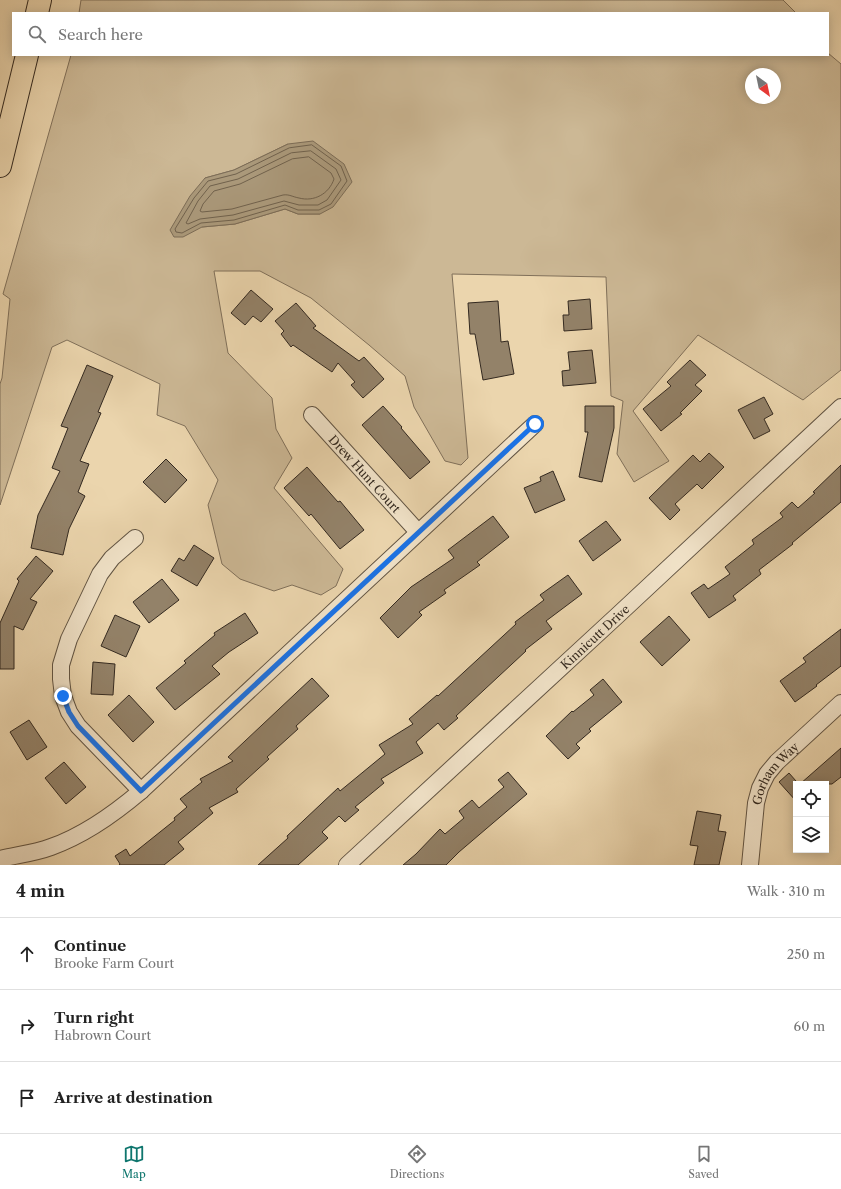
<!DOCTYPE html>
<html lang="en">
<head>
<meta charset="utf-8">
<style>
  :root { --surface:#fff; --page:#f2f2f2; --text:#222; --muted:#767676; --line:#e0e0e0; --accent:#0f766e }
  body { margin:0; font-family:"Libre Caslon Text",serif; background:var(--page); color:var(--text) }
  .controls { position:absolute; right:12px; bottom:12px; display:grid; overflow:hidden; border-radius:0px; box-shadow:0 2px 10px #0003 }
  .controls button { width:36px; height:36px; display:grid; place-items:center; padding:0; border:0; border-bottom:1px solid var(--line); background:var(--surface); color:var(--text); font:20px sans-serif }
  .compass { position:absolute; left:745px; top:68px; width:36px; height:36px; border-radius:50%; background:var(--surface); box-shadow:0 2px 10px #0003; rotate:147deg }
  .stop { position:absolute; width:12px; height:12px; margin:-9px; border:3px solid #1a73e8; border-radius:50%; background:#fff }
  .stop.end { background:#1a73e8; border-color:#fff; box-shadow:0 1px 4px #0008 }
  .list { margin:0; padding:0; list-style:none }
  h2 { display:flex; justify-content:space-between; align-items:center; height:52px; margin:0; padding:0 16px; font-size:17px }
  h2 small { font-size:13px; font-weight:400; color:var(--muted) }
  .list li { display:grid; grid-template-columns:26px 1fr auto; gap:12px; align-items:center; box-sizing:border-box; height:72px; padding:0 16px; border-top:1px solid var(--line) }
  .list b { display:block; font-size:15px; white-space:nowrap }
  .list p { margin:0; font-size:13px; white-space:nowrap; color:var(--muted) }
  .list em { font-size:13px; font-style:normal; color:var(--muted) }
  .icon { flex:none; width:22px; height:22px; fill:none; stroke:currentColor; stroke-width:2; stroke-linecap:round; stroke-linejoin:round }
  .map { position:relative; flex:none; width:841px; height:865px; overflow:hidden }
  .search { position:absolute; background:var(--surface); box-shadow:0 2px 10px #0003; left:12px; right:12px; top:12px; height:44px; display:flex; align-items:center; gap:10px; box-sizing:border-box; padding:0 14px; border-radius:0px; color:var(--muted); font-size:15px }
  .sheet { height:268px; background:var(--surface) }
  nav { display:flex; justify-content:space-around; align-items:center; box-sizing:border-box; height:56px; border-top:1px solid var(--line); background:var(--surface); font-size:11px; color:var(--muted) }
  nav a { display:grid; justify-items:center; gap:2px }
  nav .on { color:var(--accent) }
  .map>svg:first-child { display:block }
</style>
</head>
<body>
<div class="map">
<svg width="841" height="865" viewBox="0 0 841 865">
  <rect width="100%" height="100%" fill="#ebd5ad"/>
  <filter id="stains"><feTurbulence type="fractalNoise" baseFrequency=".005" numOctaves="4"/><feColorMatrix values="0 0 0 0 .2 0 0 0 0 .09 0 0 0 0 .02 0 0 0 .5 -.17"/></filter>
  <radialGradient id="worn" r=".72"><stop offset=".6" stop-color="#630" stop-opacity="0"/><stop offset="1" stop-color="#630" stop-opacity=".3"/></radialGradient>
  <g fill="#ccb895" stroke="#80705a" fill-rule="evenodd">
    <path d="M 81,0 L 783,0 L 796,13 L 79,13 Z"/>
    <path d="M 828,53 L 841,64 L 841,370 L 803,400 L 698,335 L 633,411 L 669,461 L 634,482 L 617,454 L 623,401 L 611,396 L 606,277 L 452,274 L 468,458 L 461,465 L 445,461 L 414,407 L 405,376 L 369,345 L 311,298 L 260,271 L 214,271 L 228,353 L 272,398 L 276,429 L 292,458 L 274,488 L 343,569 L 336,586 L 321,595 L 292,585 L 274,591 L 240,579 L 222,564 L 208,505 L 218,480 L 185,426 L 157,415 L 160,384 L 67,340 L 52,347 L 0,505 L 0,384 L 2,378 L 10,299 L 3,294 L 71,55 L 828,55 ZM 751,74 L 775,74 L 775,98 L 751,98 ZM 288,144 L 320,214 L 298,214 L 285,209 L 235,224 L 202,227 L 205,178 L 234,170 Z"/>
  </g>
  <path fill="#ac9b7d" stroke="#7c6d58" d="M 313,141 L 344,164 L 352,182 L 333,207 L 320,214 L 298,214 L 285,209 L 235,224 L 202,227 L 183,237 L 174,237 L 170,230 L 190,196 L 205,178 L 234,170 L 288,144 Z"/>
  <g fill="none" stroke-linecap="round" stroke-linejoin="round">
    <g stroke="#70624e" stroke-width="1">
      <path d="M 312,145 L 341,166 L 347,181 L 331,204 L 319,210 L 298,210 L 285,205 L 234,220 L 201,223 L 182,233 L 176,232 L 175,229 L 194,198 L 208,181 L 236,174 L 289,148 Z"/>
      <path d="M 311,151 L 336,169 L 341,180 L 327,200 L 318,205 L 299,205 L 284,201 L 233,215 L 200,219 L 188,224 L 186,223 L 198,201 L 210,186 L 238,179 L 291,153 Z"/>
      <path d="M 309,157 L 331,173 L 334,179 C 329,194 314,202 299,198 C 293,197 289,194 283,195 L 232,209 L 202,212 L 200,211 L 203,204 L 214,191 L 240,184 L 292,159 Z"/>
    </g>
  </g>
  <g fill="#938269" stroke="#332920">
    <path d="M 251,290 L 273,309 L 261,322 L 253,316 L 245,325 L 231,313 Z"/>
    <path d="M 590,299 L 592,329 L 564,331 L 563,315 L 569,315 L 568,301 Z"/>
    <path d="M 498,301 L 501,342 L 508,341 L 514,374 L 483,380 L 475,334 L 470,334 L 468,303 Z"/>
    <path d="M 296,303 L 316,326 L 313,328 L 359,361 L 364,357 L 384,379 L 363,398 L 351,385 L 355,382 L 338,363 L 332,372 L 293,345 L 291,347 L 281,334 L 284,331 L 275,321 Z"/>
    <path d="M 592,350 L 596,383 L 563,386 L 562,371 L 570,370 L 568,352 Z"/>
    <path d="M 690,360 L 706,375 L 695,385 L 702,391 L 680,413 L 682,414 L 661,431 L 643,409 L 671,386 L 667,382 Z"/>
    <path d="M 87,365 L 113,376 L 98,412 L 101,413 L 80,461 L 89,464 L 78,492 L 85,496 L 69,529 L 63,555 L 31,548 L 38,515 L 60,471 L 52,468 L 68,428 L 61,426 Z"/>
    <path d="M 764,397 L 773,414 L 764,419 L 770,431 L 754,439 L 738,410 Z"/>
    <path d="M 383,406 L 402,427 L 401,428 L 430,462 L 410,479 L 362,425 Z"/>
    <path d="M 585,406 L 614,406 L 614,428 L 602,482 L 579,477 L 588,432 L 585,432 Z"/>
    <path d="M 709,453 L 724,467 L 702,489 L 697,484 L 675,504 L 680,510 L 670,520 L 649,498 L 693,455 L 700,462 Z"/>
    <path d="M 166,459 L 187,480 L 165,503 L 143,482 Z"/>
    <path d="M 841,465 L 841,502 L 792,543 L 793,544 L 759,570 L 761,574 L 733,596 L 736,600 L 709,618 L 691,593 L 704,584 L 708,589 L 730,574 L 725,567 L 754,544 L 752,540 L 783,517 L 780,513 L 792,502 L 798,508 L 815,493 L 813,492 Z"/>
    <path d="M 307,467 L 338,502 L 340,501 L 364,530 L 340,549 L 311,514 L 309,516 L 284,488 Z"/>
    <path d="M 553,471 L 565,500 L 535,513 L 524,488 L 541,481 L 540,477 Z"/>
    <path d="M 493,516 L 509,537 L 477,562 L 480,565 L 444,590 L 446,593 L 419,612 L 422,615 L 398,638 L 380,618 L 411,587 L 454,558 L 448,550 Z"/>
    <path d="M 606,521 L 621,540 L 593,561 L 579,541 Z"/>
    <path d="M 194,545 L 214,558 L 197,586 L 171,571 L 179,558 L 184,561 Z"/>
    <path d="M 36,556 L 53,571 L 30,599 L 37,602 L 23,630 L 14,626 L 14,669 L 0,669 L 0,623 L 19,581 L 17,579 Z"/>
    <path d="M 568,575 L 582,594 L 546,621 L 552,629 L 525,650 L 526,651 L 456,716 L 458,718 L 444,730 L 438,723 L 416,742 L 423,753 L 381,779 L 384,783 L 355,807 L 359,810 L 345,822 L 339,816 L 322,832 L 328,838 L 298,865 L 258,865 L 288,838 L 287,836 L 338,788 L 340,791 L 385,754 L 379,745 L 413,724 L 409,719 L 437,695 L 438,696 L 516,624 L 515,622 L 544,600 L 540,595 Z"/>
    <path d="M 162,579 L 179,600 L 149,623 L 133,602 Z"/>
    <path d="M 245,613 L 258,633 L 229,652 L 212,666 L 220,674 L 175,710 L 156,688 L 186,663 L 184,661 L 215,635 L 214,633 Z"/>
    <path d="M 115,615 L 140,626 L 126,657 L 101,646 Z"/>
    <path d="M 669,616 L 690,640 L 662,666 L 640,642 Z"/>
    <path d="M 841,629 L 841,666 L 816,685 L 817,686 L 795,702 L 780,681 L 806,662 L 803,658 Z"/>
    <path d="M 93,662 L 115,664 L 113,695 L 91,694 Z"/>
    <path d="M 312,678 L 329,696 L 296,726 L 298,729 L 267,757 L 269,759 L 236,789 L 238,792 L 209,808 L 213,813 L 178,842 L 184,849 L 164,865 L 119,865 L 120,864 L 115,856 L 126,849 L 130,856 L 175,820 L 174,818 L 187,807 L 180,799 L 202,782 L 200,779 L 233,761 L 228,757 Z"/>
    <path d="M 603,679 L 622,702 L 589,729 L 591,731 L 576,744 L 580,748 L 568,759 L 546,736 L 572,711 L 573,712 L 594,695 L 590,690 Z"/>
    <path d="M 129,695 L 154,722 L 133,742 L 108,715 Z"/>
    <path d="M 29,720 L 47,747 L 27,760 L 10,732 Z"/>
    <path d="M 841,748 L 841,777 L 832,784 L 800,784 Z"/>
    <path d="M 64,762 L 86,787 L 66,804 L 45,778 Z"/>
    <path d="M 508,772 L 527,794 L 459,852 L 446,865 L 403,865 L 416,854 L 440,829 L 445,834 L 464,818 L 459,811 L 472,800 L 479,808 L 504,787 L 498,780 Z"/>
    <path d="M 789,773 L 796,781 L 796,801 L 779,782 Z"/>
    <path d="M 697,811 L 721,815 L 718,831 L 726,832 L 719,865 L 694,865 L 698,846 L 690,845 Z"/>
  </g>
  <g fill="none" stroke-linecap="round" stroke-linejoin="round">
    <g stroke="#615443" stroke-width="18">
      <g id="minor">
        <path id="s1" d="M 312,415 L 418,532"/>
        <path d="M 135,538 L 112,558 L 100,574 L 69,639 L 61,665 L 61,679 L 63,696 L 69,712 L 78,726 L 141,791"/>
        <path d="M 0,859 C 17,855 35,853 51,847 C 85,835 114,814 141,791 L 535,424"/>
        <path id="s2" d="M 347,865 L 619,614 L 841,407"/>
        <path id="s3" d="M 750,865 L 756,803 L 760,788 L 767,774 L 777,762 L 841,703"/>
      </g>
    </g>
    <g stroke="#332920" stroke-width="24">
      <g id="motorway">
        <path d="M 37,13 L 40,0"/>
        <path d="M 0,166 L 27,55"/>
      </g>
    </g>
    <use href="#minor" stroke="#f2e4ca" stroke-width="16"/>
    <use href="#motorway" stroke="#ebd5ad" stroke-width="22"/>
  </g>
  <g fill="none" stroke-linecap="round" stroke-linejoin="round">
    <path stroke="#1a73e8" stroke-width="5" d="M 63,696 L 69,712 L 78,726 L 141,791 L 535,424"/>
  </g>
  <g text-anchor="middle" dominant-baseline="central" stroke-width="3" stroke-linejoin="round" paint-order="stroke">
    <g font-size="12" fill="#332920" stroke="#f2e4ca">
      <text stroke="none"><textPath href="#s1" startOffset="79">Drew Hunt Court</textPath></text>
      <text stroke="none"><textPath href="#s2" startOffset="337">Kinnicutt Drive</textPath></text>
      <text stroke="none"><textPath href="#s3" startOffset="98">Gorham Way</textPath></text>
    </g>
  </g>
  <rect width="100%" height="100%" filter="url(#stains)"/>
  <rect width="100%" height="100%" fill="url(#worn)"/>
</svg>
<div class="controls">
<button><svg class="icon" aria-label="locate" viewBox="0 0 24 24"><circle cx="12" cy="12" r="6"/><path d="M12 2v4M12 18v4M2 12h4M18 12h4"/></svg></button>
<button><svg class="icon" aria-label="layers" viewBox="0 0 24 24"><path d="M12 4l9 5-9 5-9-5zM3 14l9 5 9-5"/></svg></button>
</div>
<svg class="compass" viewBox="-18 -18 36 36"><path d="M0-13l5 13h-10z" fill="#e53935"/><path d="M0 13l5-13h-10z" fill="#767676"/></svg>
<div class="stop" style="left:535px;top:424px"></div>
<div class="stop end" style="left:63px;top:696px"></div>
<div class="search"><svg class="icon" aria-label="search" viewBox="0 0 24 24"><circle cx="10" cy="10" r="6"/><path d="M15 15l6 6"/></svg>Search here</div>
</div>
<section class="sheet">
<h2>4 min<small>Walk · 310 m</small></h2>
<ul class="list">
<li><svg class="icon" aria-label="ahead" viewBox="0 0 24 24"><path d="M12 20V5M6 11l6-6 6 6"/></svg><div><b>Continue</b><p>Brooke Farm Court</p></div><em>250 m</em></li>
<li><svg class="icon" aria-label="right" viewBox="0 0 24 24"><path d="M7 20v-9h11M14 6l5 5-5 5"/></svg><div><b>Turn right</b><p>Habrown Court</p></div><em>60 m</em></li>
<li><svg class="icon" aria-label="arrive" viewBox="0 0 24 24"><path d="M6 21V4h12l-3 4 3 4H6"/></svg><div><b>Arrive at destination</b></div></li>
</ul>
</section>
<nav>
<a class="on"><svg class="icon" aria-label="map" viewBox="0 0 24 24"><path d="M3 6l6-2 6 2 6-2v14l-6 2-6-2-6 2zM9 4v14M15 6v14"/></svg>Map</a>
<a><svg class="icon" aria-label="directions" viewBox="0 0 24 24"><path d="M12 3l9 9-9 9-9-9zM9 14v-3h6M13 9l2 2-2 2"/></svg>Directions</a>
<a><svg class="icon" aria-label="saved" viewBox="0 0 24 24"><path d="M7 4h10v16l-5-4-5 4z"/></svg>Saved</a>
</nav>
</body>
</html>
